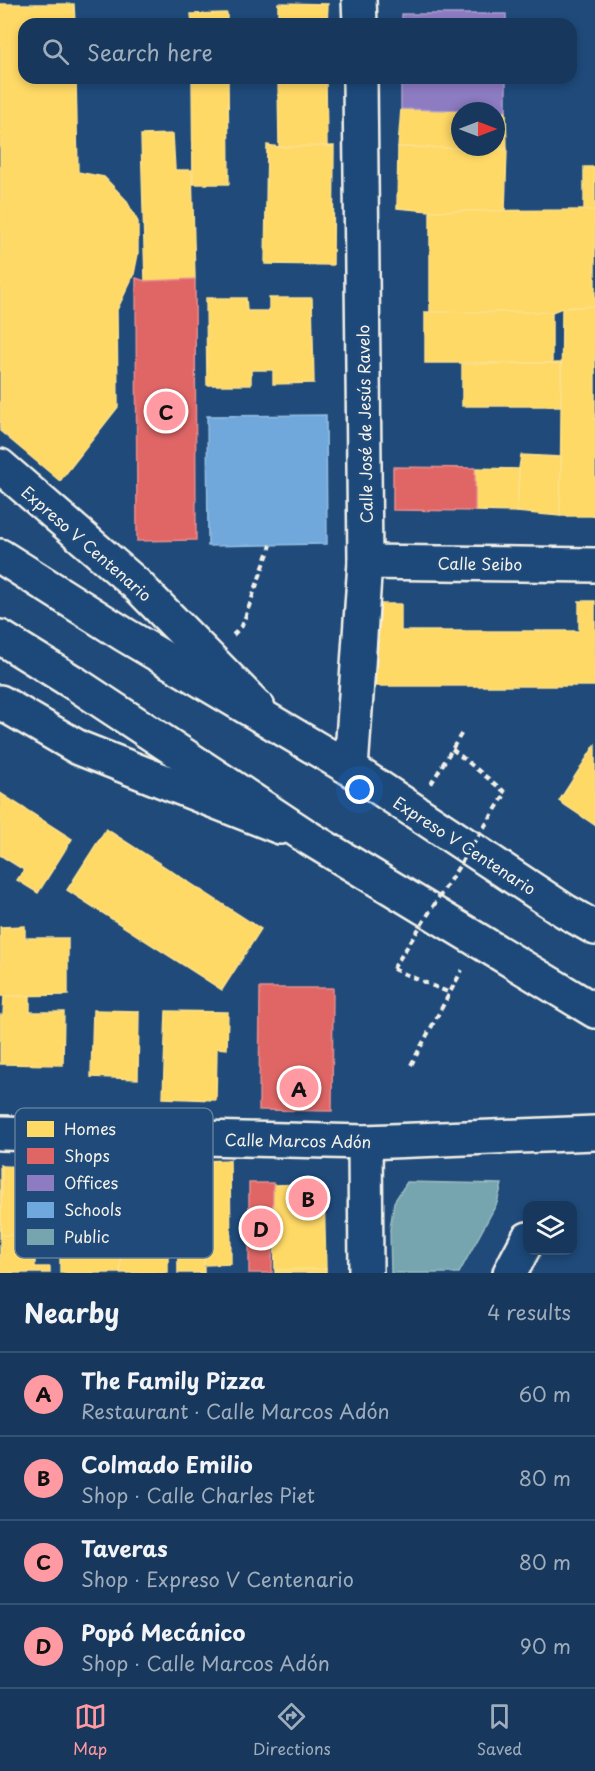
<!DOCTYPE html>
<html lang="en">
<head>
<meta charset="utf-8">
<style>
  :root { --surface:#17385c; --page:#203f62; --text:#f1f3f6; --muted:#9eacbb; --line:#365272; --accent:#ff9aa2 }
  body { margin:0; font-family:"Playpen Sans",sans-serif; background:var(--page); color:var(--text) }
  .controls { position:absolute; right:18px; bottom:18px; display:grid; overflow:hidden; border-radius:12px; box-shadow:0 3px 9px #0003 }
  .controls button { width:54px; height:54px; display:grid; place-items:center; padding:0; border:0; border-bottom:2px solid var(--line); background:var(--surface); color:var(--text); font:30px sans-serif }
  .compass { position:absolute; left:451px; top:102px; width:54px; height:54px; border-radius:50%; background:var(--surface); box-shadow:0 3px 9px #0003; rotate:90deg }
  .you { position:absolute; left:360px; top:790px; width:21px; height:21px; margin:-15px; border:4px solid #fff; border-radius:50%; background:#1a73e8; box-shadow:0 0 0 9px #1a73e833 }
  .badge { display:grid; place-items:center; width:39px; height:39px; border-radius:50%; background:var(--accent); color:#111; font-size:20px; font-weight:700 }
  .pin { position:absolute; translate:-50% -50%; border:3px solid #fff; box-shadow:0 2px 6px #0006 }
  .list { margin:0; padding:0; list-style:none }
  h2 { display:flex; justify-content:space-between; align-items:center; height:78px; margin:0; padding:0 24px; font-size:26px }
  h2 small { font-size:20px; font-weight:400; color:var(--muted) }
  .list li { display:grid; grid-template-columns:39px 1fr auto; gap:18px; align-items:center; box-sizing:border-box; height:84px; padding:0 24px; border-top:2px solid var(--line) }
  .list b { display:block; font-size:22px; white-space:nowrap }
  .list p { margin:0; font-size:20px; white-space:nowrap; color:var(--muted) }
  .list em { font-size:20px; font-style:normal; color:var(--muted) }
  .icon { flex:none; width:33px; height:33px; fill:none; stroke:currentColor; stroke-width:2; stroke-linecap:round; stroke-linejoin:round }
  .map { position:relative; flex:none; width:595px; height:1273px; overflow:hidden }
  .search { position:absolute; background:var(--surface); box-shadow:0 3px 9px #0003; left:18px; right:18px; top:18px; height:66px; display:flex; align-items:center; gap:15px; box-sizing:border-box; padding:0 21px; border-radius:18px; color:var(--muted); font-size:22px }
  .sheet { height:414px; background:var(--surface) }
  nav { display:flex; justify-content:space-around; align-items:center; box-sizing:border-box; height:84px; border-top:2px solid var(--line); background:var(--surface); font-size:16px; color:var(--muted) }
  nav a { display:grid; justify-items:center; gap:3px }
  nav .on { color:var(--accent) }
  .map>svg:first-child { display:block }
</style>
</head>
<body>
<div class="map">
<svg width="595" height="1273" viewBox="0 0 595 1273">
  <rect width="100%" height="100%" fill="#1f4a7a"/>
  <filter id="ink" filterUnits="userSpaceOnUse"><feTurbulence type="fractalNoise" baseFrequency=".0167" numOctaves="2"/><feDisplacementMap in="SourceGraphic" scale="12" xChannelSelector="R" yChannelSelector="G"/><feConvolveMatrix kernelMatrix="1 2 1 2 8 2 1 2 1" color-interpolation-filters="sRGB"/></filter>
  <g filter="url(#ink)">
    <g fill="#ffd966" stroke="#fce08d" stroke-width="1.5" fill-rule="evenodd">
      <path d="M 278,3 L 328,4 L 327,24 L 278,24 Z"/>
      <path d="M 0,4 L 74,4 L 75,24 L 24,24 L 24,78 L 76,78 L 78,172 L 104,177 L 126,200 L 138,222 L 138,254 L 134,274 L 117,310 L 118,407 L 60,481 L 0,431 Z"/>
      <path d="M 227,13 L 227,24 L 192,24 L 191,14 Z"/>
      <path d="M 192,78 L 228,78 L 229,184 L 193,184 Z"/>
      <path d="M 278,78 L 326,78 L 327,146 L 279,147 Z"/>
      <path d="M 401,109 L 506,111 L 507,149 L 398,147 ZM 460,111 L 496,111 L 496,147 L 460,147 Z"/>
      <path d="M 173,134 L 175,170 L 192,170 L 195,279 L 145,281 L 141,135 Z"/>
      <path d="M 267,145 L 279,147 L 334,146 L 333,265 L 265,264 Z"/>
      <path d="M 398,147 L 507,149 L 505,211 L 430,211 L 397,208 Z"/>
      <rect x="584" y="167" width="11" height="43"/>
      <path d="M 584,210 L 595,210 L 595,306 L 562,308 L 552,312 L 430,313 L 430,211 Z"/>
      <path d="M 206,298 L 246,298 L 247,311 L 269,311 L 269,298 L 312,298 L 314,383 L 273,384 L 273,370 L 251,370 L 251,385 L 207,385 Z"/>
      <path d="M 595,306 L 595,516 L 560,516 L 562,308 Z"/>
      <rect x="425" y="312" width="127" height="51"/>
      <path d="M 561,363 L 561,406 L 462,406 L 462,364 Z"/>
      <path d="M 521,455 L 561,457 L 560,516 L 517,512 L 519,469 Z"/>
      <path d="M 475,468 L 519,469 L 517,512 L 475,511 Z"/>
      <path d="M 579,601 L 595,601 L 595,686 L 373,686 L 373,604 L 401,604 L 401,631 L 579,631 Z"/>
      <path d="M 595,745 L 595,825 L 559,801 Z"/>
      <path d="M 0,793 L 72,839 L 38,893 L 17,880 L 24,870 L 0,855 Z"/>
      <path d="M 106,829 L 261,929 L 222,990 L 67,890 Z"/>
      <path d="M 25,926 L 25,938 L 68,938 L 68,995 L 0,996 L 0,927 Z"/>
      <path d="M 4,996 L 30,996 L 30,1012 L 64,1012 L 63,1065 L 0,1064 L 0,1015 L 3,1015 Z"/>
      <path d="M 93,1010 L 139,1011 L 138,1079 L 91,1077 Z"/>
      <path d="M 166,1011 L 228,1012 L 227,1049 L 217,1048 L 216,1100 L 163,1098 Z"/>
      <path d="M 230,1160 L 231,1264 L 204,1265 L 203,1161 Z"/>
      <path d="M 177,1161 L 203,1161 L 204,1273 L 178,1273 Z"/>
      <path d="M 0,1165 L 2,1166 L 1,1235 L 35,1236 L 35,1267 L 50,1267 L 50,1273 L 0,1273 Z"/>
      <path d="M 2,1166 L 58,1168 L 57,1236 L 1,1235 Z"/>
      <path d="M 121,1184 L 168,1184 L 168,1273 L 120,1273 Z"/>
      <path d="M 314,1184 L 324,1192 L 326,1269 L 275,1270 L 273,1185 Z"/>
      <path d="M 60,1244 L 98,1244 L 98,1252 L 121,1252 L 120,1273 L 60,1273 Z"/>
      <path d="M 326,1269 L 326,1273 L 275,1273 L 275,1270 Z"/>
    </g>
    <g fill="#e06666" stroke="#e6908d" stroke-width="1.5">
      <path d="M 136,278 L 145,281 L 195,279 L 196,540 L 137,541 Z"/>
      <path d="M 393,467 L 475,468 L 475,511 L 393,510 Z"/>
      <path d="M 260,988 L 333,988 L 332,1111 L 259,1110 Z"/>
      <path d="M 249,1183 L 273,1183 L 272,1273 L 249,1273 Z"/>
    </g>
    <g fill="#8e7cc3" stroke="#ad9fce" stroke-width="1.5">
      <rect x="402" y="14" width="104" height="10"/>
      <path d="M 401,78 L 506,78 L 506,111 L 401,109 Z"/>
    </g>
    <path fill="#6fa8dc" stroke="#97bee0" stroke-width="1.5" d="M 326,415 L 327,544 L 208,546 L 207,416 Z"/>
    <path fill="#76a5af" stroke="#9cbcc0" stroke-width="1.5" d="M 407,1182 L 502,1184 L 497,1203 L 459,1273 L 391,1273 L 390,1229 L 394,1202 Z"/>
    <g fill="none" stroke-linecap="round" stroke-linejoin="round">
      <g stroke="#f4f1e8" stroke-width="38">
        <g id="street">
          <path d="M 359,0 L 360,24"/>
          <path d="M 365,562 L 595,565"/>
          <path d="M 0,702 L 79,748 L 280,827"/>
          <path d="M 351,769 L 365,562 L 360,78"/>
          <path d="M 0,1133 L 365,1142 L 595,1133"/>
          <path d="M 365,1142 L 366,1273"/>
          <path d="M 510,1273 L 528,1239"/>
        </g>
      </g>
      <g stroke="#f4f1e8" stroke-width="38">
        <path id="secondary" d="M 0,466 L 136,584 L 258,708"/>
      </g>
      <g stroke="#f4f1e8" stroke-width="38">
        <g id="primary">
          <path d="M 0,556 L 125,635 L 351,769 L 565,911 L 595,928"/>
          <path d="M 0,637 L 76,684 L 309,838 L 595,1011"/>
        </g>
      </g>
      <g stroke="#f4f1e8" stroke-width="4" stroke-dasharray="6 4.5" stroke-linecap="butt">
        <path d="M 233,635 L 242,626 L 271,545"/>
        <path d="M 452,749 L 506,793"/>
        <path d="M 431,784 L 463,731"/>
        <path d="M 393,969 L 450,993"/>
        <path d="M 411,1065 L 462,970"/>
      </g>
      <use href="#street" stroke="#1f4a7a" stroke-width="33"/>
      <use href="#secondary" stroke="#1f4a7a" stroke-width="33"/>
      <use href="#primary" stroke="#1f4a7a" stroke-width="33"/>
      <path stroke="#f4f1e8" stroke-width="4" stroke-dasharray="6 4.5" stroke-linecap="butt" d="M 393,969 L 506,793"/>
    </g>
  </g>
  <g text-anchor="middle" dominant-baseline="central" stroke-width="6" stroke-linejoin="round" paint-order="stroke">
    <g font-size="16" fill="#f4f1e8" stroke="#1f4a7a">
      <text transform="translate(364 424) rotate(-91)">Calle José de Jesús Ravelo</text>
      <text transform="translate(87 543) rotate(41)">Expreso V Centenario</text>
      <text transform="translate(480 563) rotate(1)">Calle Seibo</text>
      <text transform="translate(465 845) rotate(33)">Expreso V Centenario</text>
      <text transform="translate(298 1140) rotate(1)">Calle Marcos Adón</text>
    </g>
  </g>
  <rect x="15" y="1108" width="198" height="150" rx="9" fill="#1f4a7a" stroke="#5f7c9b" stroke-width="1.5"/>
  <rect x="27" y="1121" width="27" height="16" fill="#ffd966"/>
  <rect x="27" y="1148" width="27" height="16" fill="#e06666"/>
  <rect x="27" y="1175" width="27" height="16" fill="#8e7cc3"/>
  <rect x="27" y="1202" width="27" height="16" fill="#6fa8dc"/>
  <rect x="27" y="1229" width="27" height="16" fill="#76a5af"/>
  <g font-size="16" fill="#f4f1e8">
    <text x="64" y="1135">Homes</text>
    <text x="64" y="1162">Shops</text>
    <text x="64" y="1189">Offices</text>
    <text x="64" y="1216">Schools</text>
    <text x="64" y="1243">Public</text>
  </g>
</svg>
<div class="controls">
<button><svg class="icon" aria-label="layers" viewBox="0 0 24 24"><path d="M12 4l9 5-9 5-9-5zM3 14l9 5 9-5"/></svg></button>
</div>
<svg class="compass" viewBox="-18 -18 36 36"><path d="M0-13l5 13h-10z" fill="#e53935"/><path d="M0 13l5-13h-10z" fill="#9eacbb"/></svg>
<div class="you"></div>
<div class="pin badge" style="left:299px;top:1088px">A</div>
<div class="pin badge" style="left:308px;top:1198px">B</div>
<div class="pin badge" style="left:166px;top:411px">C</div>
<div class="pin badge" style="left:261px;top:1228px">D</div>
<div class="search"><svg class="icon" aria-label="search" viewBox="0 0 24 24"><circle cx="10" cy="10" r="6"/><path d="M15 15l6 6"/></svg>Search here</div>
</div>
<section class="sheet">
<h2>Nearby<small>4 results</small></h2>
<ul class="list">
<li><span class="badge">A</span><div><b>The Family Pizza</b><p>Restaurant · Calle Marcos Adón</p></div><em>60 m</em></li>
<li><span class="badge">B</span><div><b>Colmado Emilio</b><p>Shop · Calle Charles Piet</p></div><em>80 m</em></li>
<li><span class="badge">C</span><div><b>Taveras</b><p>Shop · Expreso V Centenario</p></div><em>80 m</em></li>
<li><span class="badge">D</span><div><b>Popó Mecánico</b><p>Shop · Calle Marcos Adón</p></div><em>90 m</em></li>
</ul>
</section>
<nav>
<a class="on"><svg class="icon" aria-label="map" viewBox="0 0 24 24"><path d="M3 6l6-2 6 2 6-2v14l-6 2-6-2-6 2zM9 4v14M15 6v14"/></svg>Map</a>
<a><svg class="icon" aria-label="directions" viewBox="0 0 24 24"><path d="M12 3l9 9-9 9-9-9zM9 14v-3h6M13 9l2 2-2 2"/></svg>Directions</a>
<a><svg class="icon" aria-label="saved" viewBox="0 0 24 24"><path d="M7 4h10v16l-5-4-5 4z"/></svg>Saved</a>
</nav>
</body>
</html>
